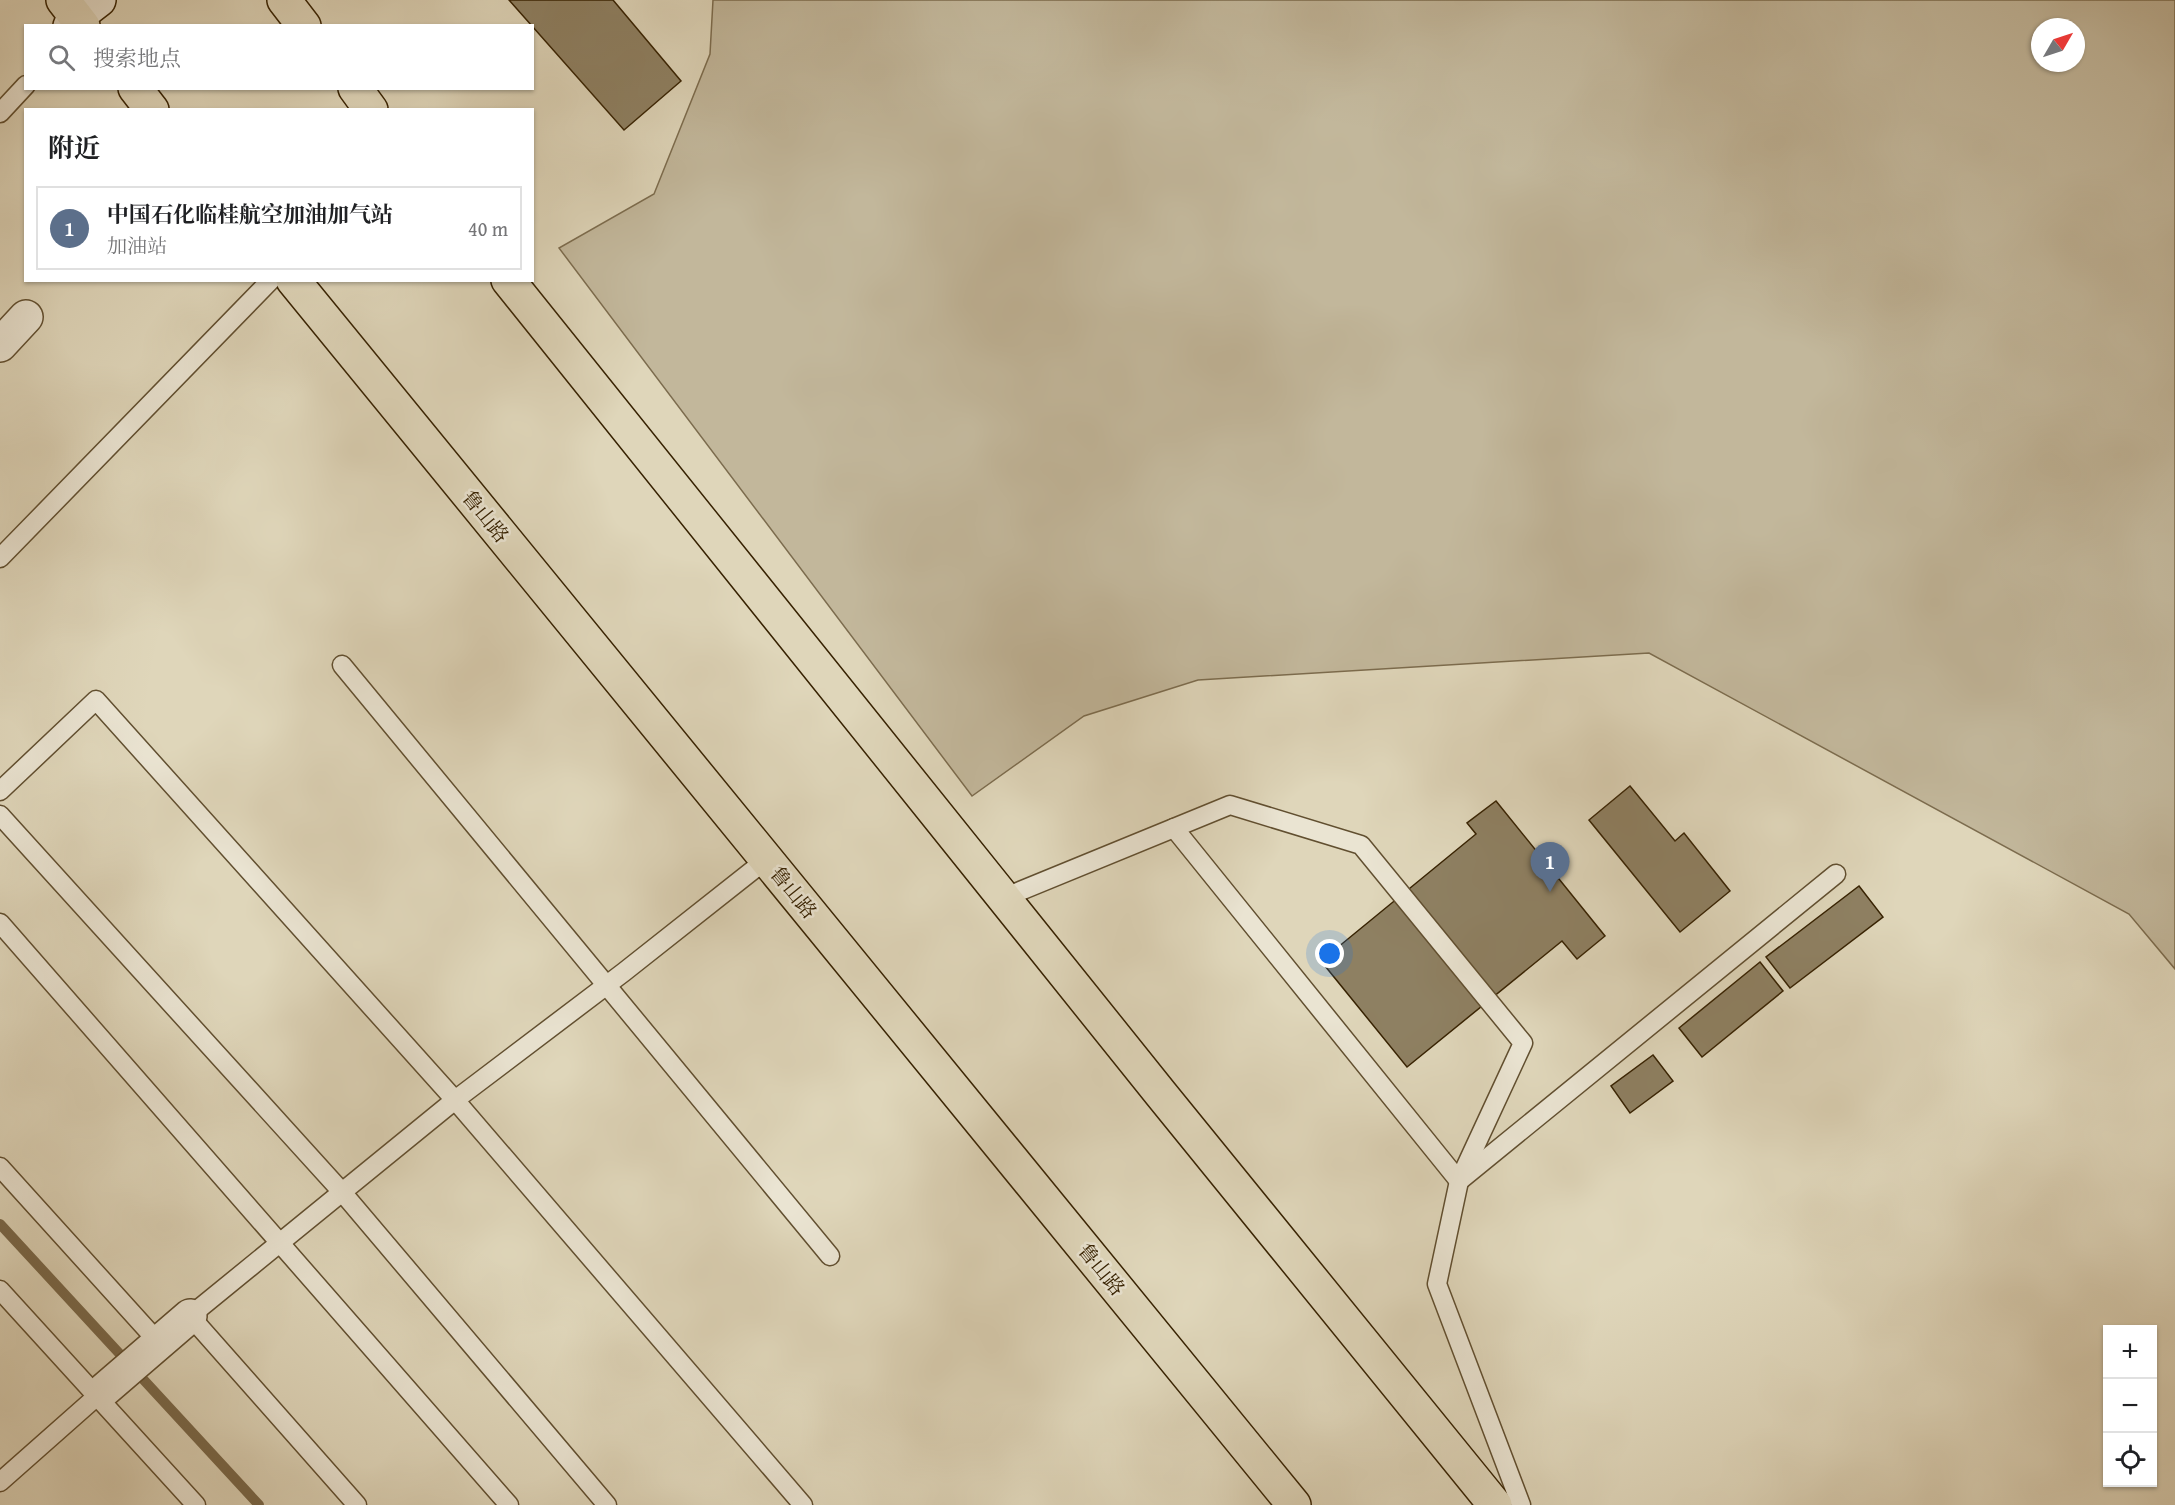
<!DOCTYPE html>
<html lang="zh">
<head>
<meta charset="utf-8">
<style>
  :root { --surface:#fff; --page:#f6f6f6; --text:#202124; --muted:#757577; --line:#e0e0e0; --accent:#8f2418 }
  body { margin:0; font-family:"Gentium Book Plus","Noto Serif SC",serif; background:var(--page); color:var(--text) }
  .controls { position:absolute; right:18px; bottom:18px; display:grid; overflow:hidden; border-radius:0px; box-shadow:0 2px 4px #0004 }
  .controls button { width:54px; height:54px; display:grid; place-items:center; padding:0; border:0; border-bottom:2px solid var(--line); background:var(--surface); color:var(--text); font:30px sans-serif }
  .compass { position:absolute; left:2031px; top:18px; width:54px; height:54px; border-radius:50%; background:var(--surface); box-shadow:0 2px 4px #0004; rotate:51deg }
  .you { position:absolute; left:1330px; top:954px; width:21px; height:21px; margin:-15px; border:4px solid #fff; border-radius:50%; background:#1a73e8; box-shadow:0 0 0 9px #1a73e833 }
  .badge { display:grid; place-items:center; width:39px; height:39px; border-radius:50%; background:var(--accent); color:#fff; font-size:20px; font-weight:700 }
  .pin { position:absolute; translate:-50% -50px; filter:drop-shadow(0 2px 3px #0008) }
  .pin::after { content:''; position:absolute; top:32px; width:21px; height:18px; background:inherit; clip-path:polygon(0 0,100% 0,50% 100%) }
  .list { margin:0; padding:0; list-style:none }
  h2 { display:flex; justify-content:space-between; align-items:center; height:78px; margin:0; padding:0 24px; font-size:26px }
  h2 small { font-size:20px; font-weight:400; color:var(--muted) }
  .list li { display:grid; grid-template-columns:39px 1fr auto; gap:18px; align-items:center; box-sizing:border-box; height:84px; margin:0 12px 12px; padding:0 12px; border:2px solid var(--line); border-radius:0px }
  .list b { display:block; font-size:22px; white-space:nowrap }
  .list p { margin:0; font-size:20px; white-space:nowrap; color:var(--muted) }
  .list em { font-size:20px; font-style:normal; color:var(--muted) }
  .icon { flex:none; width:33px; height:33px; fill:none; stroke:currentColor; stroke-width:2; stroke-linecap:round; stroke-linejoin:round }
  .map { position:relative; flex:none; width:2175px; height:1505px; overflow:hidden }
  .search { position:absolute; background:var(--surface); box-shadow:0 2px 4px #0004; left:24px; top:24px; width:510px; height:66px; display:flex; align-items:center; gap:15px; box-sizing:border-box; padding:0 21px; border-radius:0px; color:var(--muted); font-size:22px }
  .panel { position:absolute; background:var(--surface); box-shadow:0 2px 4px #0004; left:24px; top:108px; width:510px; height:174px; border-radius:0px }
  .map>svg:first-child { display:block }
</style>
</head>
<body>
<div class="map">
<svg width="2175" height="1505" viewBox="0 0 2175 1505">
  <rect width="100%" height="100%" fill="#dfd6ba"/>
  <filter id="stains"><feTurbulence type="fractalNoise" baseFrequency=".00333" numOctaves="4"/><feColorMatrix values="0 0 0 0 .2 0 0 0 0 .09 0 0 0 0 .02 0 0 0 .5 -.17"/></filter>
  <radialGradient id="worn" r=".72"><stop offset=".6" stop-color="#630" stop-opacity="0"/><stop offset="1" stop-color="#630" stop-opacity=".3"/></radialGradient>
  <path fill="#c2b79b" stroke="#7c6c4e" stroke-width="1.5" fill-rule="evenodd" d="M 713,0 L 2175,0 L 2175,969 L 2129,914 L 1649,653 L 1198,680 L 1084,716 L 972,796 L 559,248 L 654,194 L 710,54 ZM 2040,27 L 2076,27 L 2076,63 L 2040,63 Z"/>
  <g fill="none" stroke-linecap="round" stroke-linejoin="round">
    <path stroke="#7a694b" stroke-width="10" d="M 0,1224 L 259,1505"/>
  </g>
  <g fill="#8e8062" stroke="#372202" stroke-width="1.5">
    <path d="M 509,0 L 613,0 L 681,81 L 624,130 Z"/>
    <path d="M 1630,786 L 1675,841 L 1684,833 L 1730,891 L 1680,932 L 1589,820 Z"/>
    <path d="M 1496,801 L 1605,936 L 1577,959 L 1562,941 L 1407,1067 L 1321,961 L 1476,834 L 1467,823 Z"/>
    <path d="M 1859,886 L 1883,917 L 1790,988 L 1766,957 Z"/>
    <path d="M 1760,962 L 1783,991 L 1702,1057 L 1679,1028 Z"/>
    <path d="M 1653,1055 L 1673,1081 L 1630,1113 L 1611,1086 Z"/>
  </g>
  <g fill="none" stroke-linecap="round" stroke-linejoin="round">
    <g stroke="#614f30" stroke-width="21">
      <g id="lane">
        <path d="M 0,113 L 26,85"/>
        <path d="M 0,558 L 271,280"/>
        <path d="M 342,665 L 830,1256"/>
        <path d="M 0,791 L 96,700 L 455,1100 L 803,1505"/>
        <path d="M 0,815 L 342,1192 L 607,1505"/>
        <path d="M 1174,828 L 1459,1181 L 1836,874"/>
        <path d="M 1003,898 L 1230,805 L 1361,845 L 1523,1043 L 1459,1181 L 1437,1284 L 1521,1505"/>
        <path d="M 0,923 L 509,1505"/>
        <path d="M 0,1167 L 160,1344"/>
        <path d="M 0,1290 L 196,1505"/>
        <path d="M 0,1482 L 104,1390"/>
        <path d="M 357,1505 L 190,1316 L 455,1100 L 624,972 L 767,859"/>
      </g>
    </g>
    <g stroke="#614f30" stroke-width="36">
      <g id="street">
        <path d="M 0,345 L 26,317"/>
        <path d="M 104,1390 L 190,1316"/>
      </g>
    </g>
    <g stroke="#372202" stroke-width="36">
      <path id="secondary" d="M 70,26 L 77,17 L 99,0"/>
    </g>
    <g stroke="#372202" stroke-width="36">
      <g id="highway">
        <path d="M 63,0 L 83,26"/>
        <path d="M 284,0 L 304,26"/>
        <path d="M 135,88 L 152,110"/>
        <path d="M 355,88 L 371,110"/>
        <path d="M 293,280 L 1294,1505"/>
        <path d="M 508,280 L 1161,1094 L 1495,1505"/>
      </g>
    </g>
    <use href="#lane" stroke="#eae4d2" stroke-width="18"/>
    <use href="#street" stroke="#eae4d2" stroke-width="33"/>
    <use href="#secondary" stroke="#eae4d2" stroke-width="33"/>
    <use href="#highway" stroke="#dfd6ba" stroke-width="33"/>
  </g>
  <g text-anchor="middle" dominant-baseline="central" stroke-width="5" stroke-linejoin="round" paint-order="stroke">
    <g font-size="20" fill="#372202" stroke="#eae4d2">
      <text transform="translate(486 516) rotate(51)">鲁山路</text>
      <text transform="translate(794 892) rotate(51)">鲁山路</text>
      <text transform="translate(1102 1269) rotate(51)">鲁山路</text>
    </g>
  </g>
  <rect width="100%" height="100%" filter="url(#stains)"/>
  <rect width="100%" height="100%" fill="url(#worn)"/>
</svg>
<div class="controls">
<button>+</button>
<button>−</button>
<button><svg class="icon" aria-label="locate" viewBox="0 0 24 24"><circle cx="12" cy="12" r="6"/><path d="M12 2v4M12 18v4M2 12h4M18 12h4"/></svg></button>
</div>
<svg class="compass" viewBox="-18 -18 36 36"><path d="M0-13l5 13h-10z" fill="#e53935"/><path d="M0 13l5-13h-10z" fill="#757577"/></svg>
<div class="you"></div>
<div class="pin badge" style="left:1550px;top:892px;background:#5c6f8a">1</div>
<div class="search"><svg class="icon" aria-label="search" viewBox="0 0 24 24"><circle cx="10" cy="10" r="6"/><path d="M15 15l6 6"/></svg>搜索地点</div>
<section class="panel">
<h2>附近<small></small></h2>
<ul class="list">
<li><span class="badge" style="background:#5c6f8a">1</span><div><b>中国石化临桂航空加油加气站</b><p>加油站</p></div><em>40 m</em></li>
</ul>
</section>
</div>
</body>
</html>
